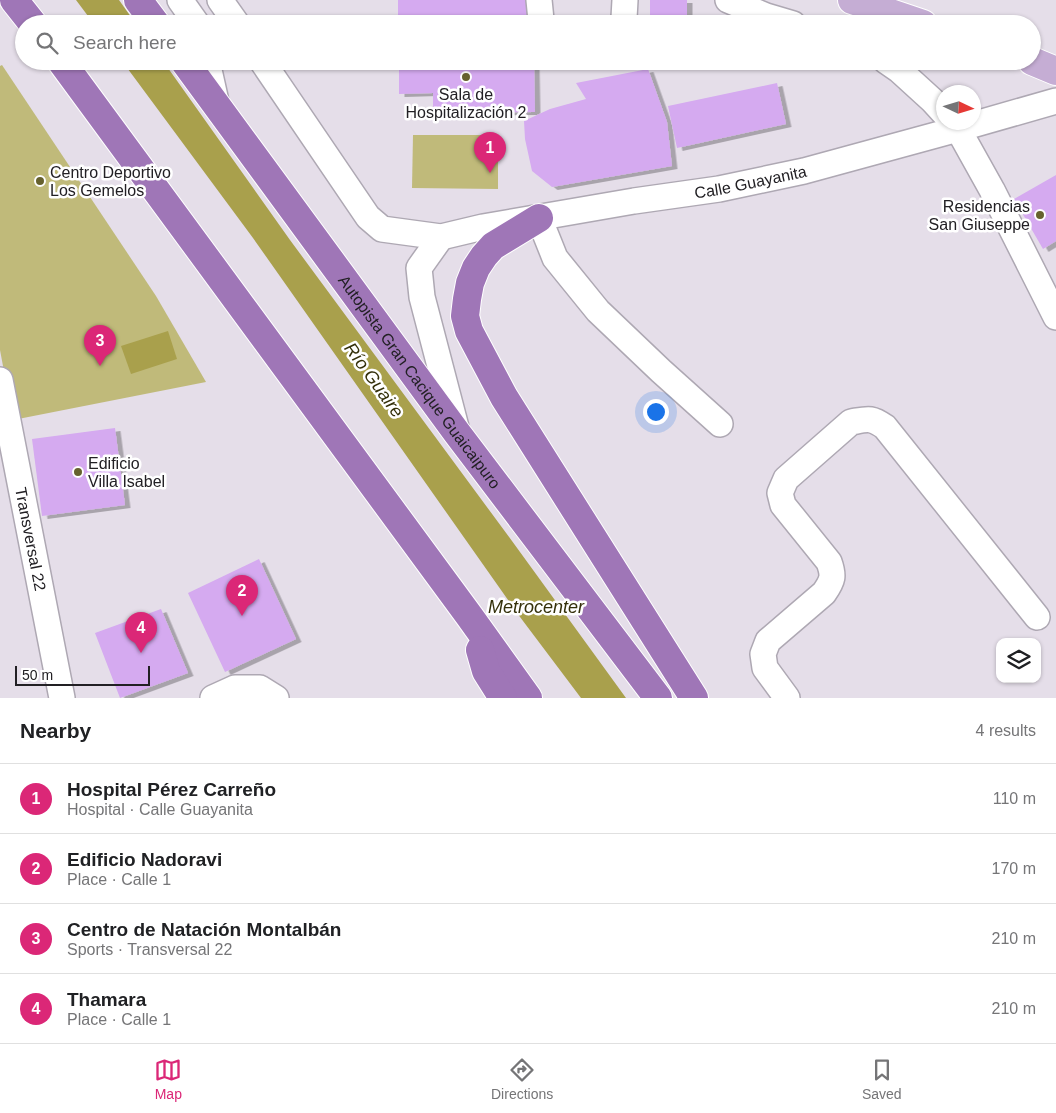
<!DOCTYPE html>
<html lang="en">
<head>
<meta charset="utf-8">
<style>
  :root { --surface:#fff; --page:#f2f2f2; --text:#202124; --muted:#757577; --line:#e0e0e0; --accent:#db2777 }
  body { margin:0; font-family:Arial,sans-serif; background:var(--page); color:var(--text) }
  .controls { position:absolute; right:15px; bottom:15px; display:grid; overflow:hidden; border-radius:10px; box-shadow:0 1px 4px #0004 }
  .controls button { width:45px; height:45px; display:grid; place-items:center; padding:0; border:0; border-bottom:1px solid var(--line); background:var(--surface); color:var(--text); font:25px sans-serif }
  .compass { position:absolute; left:936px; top:85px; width:45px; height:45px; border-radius:50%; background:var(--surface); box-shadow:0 1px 4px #0004; rotate:94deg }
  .scale { position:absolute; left:15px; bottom:12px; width:135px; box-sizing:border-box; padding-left:5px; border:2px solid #222024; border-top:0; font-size:14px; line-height:18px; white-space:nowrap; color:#222024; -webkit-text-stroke:4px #fff; paint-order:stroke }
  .you { position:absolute; left:655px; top:411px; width:18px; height:18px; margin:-12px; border:4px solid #fff; border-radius:50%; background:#1a73e8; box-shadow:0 0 0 8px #1a73e833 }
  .badge { display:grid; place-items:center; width:32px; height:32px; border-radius:50%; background:var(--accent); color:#fff; font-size:16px; font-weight:700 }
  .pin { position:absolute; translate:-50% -41px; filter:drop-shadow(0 1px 2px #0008) }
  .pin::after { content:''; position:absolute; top:26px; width:18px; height:15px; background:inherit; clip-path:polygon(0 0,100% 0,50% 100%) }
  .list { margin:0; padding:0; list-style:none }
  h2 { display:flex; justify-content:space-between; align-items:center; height:65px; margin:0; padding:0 20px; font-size:21px }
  h2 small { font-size:16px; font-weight:400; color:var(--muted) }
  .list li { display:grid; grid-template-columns:32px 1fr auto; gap:15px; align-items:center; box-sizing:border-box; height:70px; padding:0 20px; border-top:1px solid var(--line) }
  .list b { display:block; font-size:19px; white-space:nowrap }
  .list p { margin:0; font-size:16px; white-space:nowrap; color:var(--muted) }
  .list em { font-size:16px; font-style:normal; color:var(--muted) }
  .icon { flex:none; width:28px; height:28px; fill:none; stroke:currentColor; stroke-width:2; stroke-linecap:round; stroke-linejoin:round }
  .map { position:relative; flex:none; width:1056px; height:698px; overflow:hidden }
  .search { position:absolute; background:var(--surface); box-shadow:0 1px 4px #0004; left:15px; right:15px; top:15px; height:55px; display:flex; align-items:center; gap:12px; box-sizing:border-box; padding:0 18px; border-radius:28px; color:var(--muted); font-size:19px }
  .sheet { height:345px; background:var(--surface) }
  nav { display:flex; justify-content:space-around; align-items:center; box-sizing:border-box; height:70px; border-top:1px solid var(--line); background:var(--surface); font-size:14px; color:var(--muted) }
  nav a { display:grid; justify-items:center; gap:2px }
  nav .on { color:var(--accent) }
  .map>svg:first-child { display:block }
</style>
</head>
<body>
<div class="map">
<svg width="1056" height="698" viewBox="0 0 1056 698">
  <defs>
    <filter id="shadow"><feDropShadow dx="5.5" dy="3" stdDeviation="0" flood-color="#0004"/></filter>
  </defs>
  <rect width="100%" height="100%" fill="#e5dee9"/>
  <g fill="#c0ba7a">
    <path d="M 2,65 L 156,296 L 206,382 L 13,420 L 0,350 L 0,66 Z"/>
    <path d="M 413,135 L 498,135 L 498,189 L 412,188 Z"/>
  </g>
  <g fill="#a9a04c">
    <path d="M 76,0 L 119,0 L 136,24 L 94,24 Z"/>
    <path d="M 122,61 L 163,61 L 290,240 L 512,541 L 626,698 L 581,698 L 520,617 L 253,238 Z"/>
    <path d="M 168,331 L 177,359 L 131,374 L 121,346 Z"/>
  </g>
  <g fill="#d5aaf0" filter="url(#shadow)">
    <path d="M 398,0 L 533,0 L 534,24 L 398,24 Z"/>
    <path d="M 650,0 L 687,0 L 687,22 L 698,22 L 698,24 L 629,24 L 629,19 L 650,20 Z"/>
    <path d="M 399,61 L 534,61 L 535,112 L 433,113 L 433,93 L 399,94 Z"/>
    <path d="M 648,69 L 667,122 L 672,166 L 552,187 L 532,171 L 525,139 L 524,121 L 550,109 L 586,99 L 576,83 Z"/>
    <path d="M 777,83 L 786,124 L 677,148 L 668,106 Z"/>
    <path d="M 1056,175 L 1056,241 L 1043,249 L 1014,199 Z"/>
    <path d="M 115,428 L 125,505 L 42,516 L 32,439 Z"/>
    <path d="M 259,559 L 296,639 L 225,672 L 188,593 Z"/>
    <path d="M 161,609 L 188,673 L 120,698 L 95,633 Z"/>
  </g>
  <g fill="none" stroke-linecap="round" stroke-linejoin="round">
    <g stroke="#aea8b3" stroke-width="28">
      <g id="minor">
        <path d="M 180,0 L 197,24"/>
        <path d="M 220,0 L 237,24"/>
        <path d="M 539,0 L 541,20 L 543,24"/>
        <path d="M 728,0 L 766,16 L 793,24"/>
        <path d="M 621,24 L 624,18 L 625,0"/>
        <path d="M 207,61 L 217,106"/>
        <path id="s1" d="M 262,61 L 368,217 L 382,229 L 441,237 L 483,227 L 634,201 L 719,189 L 804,171 L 958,129 L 1056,101"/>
        <path d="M 886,61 L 899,70 L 933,101 L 944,113"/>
        <path d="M 952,122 L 958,129 L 992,190 L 1056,317"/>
        <path d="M 539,218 L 555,258 L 598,311 L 661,371 L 720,424"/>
        <path d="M 441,237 L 419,268 L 422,297 L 457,431"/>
        <path id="s2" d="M 0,380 L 62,698"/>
        <path d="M 213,698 L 235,688 L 260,688 L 276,698"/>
        <path d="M 787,698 L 765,668 L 763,654 L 768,641 L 824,593 C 833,580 834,576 829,562 L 783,505 L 780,493 L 786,479 L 851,422 C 868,419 871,417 885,427 L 1037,617"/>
      </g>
    </g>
    <g stroke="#fff" stroke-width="30">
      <g id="major">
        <path d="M 852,0 L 923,24"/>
        <path d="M 1032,61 L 1056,71"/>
      </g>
    </g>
    <g stroke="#fff" stroke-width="30">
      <g id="highway">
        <path d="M 14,0 L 33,24"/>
        <path d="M 138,0 L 156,24"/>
        <path d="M 61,61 L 470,617 L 528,698"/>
        <path id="s3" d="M 184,61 L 457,433 L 658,698"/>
        <path d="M 539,218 L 493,246 L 484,256 L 476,268 L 470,283 L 467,299 L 465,316 L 469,331 L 504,397 L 694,698"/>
        <path d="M 480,650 L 486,671 L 503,698"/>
      </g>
    </g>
    <use href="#minor" stroke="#fff" stroke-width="25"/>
    <use href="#major" stroke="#c5add4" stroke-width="28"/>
    <use href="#highway" stroke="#9f76b7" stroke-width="28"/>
  </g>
  <g fill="#66612e" stroke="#fff" stroke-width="2">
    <circle cx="466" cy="77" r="5"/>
    <circle cx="40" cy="181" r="5"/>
    <circle cx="1040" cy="215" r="5"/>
    <circle cx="78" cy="472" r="5"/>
  </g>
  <g text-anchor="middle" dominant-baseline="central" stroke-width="5" stroke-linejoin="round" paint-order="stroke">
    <g font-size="16" fill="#222024" stroke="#fff" text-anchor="start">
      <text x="466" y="94" text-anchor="middle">Sala de<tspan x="466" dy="18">Hospitalización 2</tspan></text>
      <text x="50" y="172">Centro Deportivo<tspan x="50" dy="18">Los Gemelos</tspan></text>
      <text x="1030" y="206" text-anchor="end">Residencias<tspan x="1030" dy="18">San Giuseppe</tspan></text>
      <text x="88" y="463">Edificio<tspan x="88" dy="18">Villa Isabel</tspan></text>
    </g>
    <g font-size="16" fill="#222024" stroke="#fff">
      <text stroke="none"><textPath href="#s1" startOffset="581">Calle Guayanita</textPath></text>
      <text stroke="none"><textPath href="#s3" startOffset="398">Autopista Gran Cacique Guaicaipuro</textPath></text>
      <text stroke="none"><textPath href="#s2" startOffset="162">Transversal 22</textPath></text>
    </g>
    <g font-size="18" font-style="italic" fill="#34300a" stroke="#fff">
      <text transform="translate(374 380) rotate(54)">Río Guaire</text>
      <text x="536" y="607">Metrocenter</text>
    </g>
  </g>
</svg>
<div class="controls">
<button><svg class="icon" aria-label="layers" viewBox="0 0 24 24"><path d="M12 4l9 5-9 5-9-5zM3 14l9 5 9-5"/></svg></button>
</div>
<svg class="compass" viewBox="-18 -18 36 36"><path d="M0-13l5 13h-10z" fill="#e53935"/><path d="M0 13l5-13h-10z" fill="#757577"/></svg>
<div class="scale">50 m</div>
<div class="you"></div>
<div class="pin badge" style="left:490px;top:173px">1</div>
<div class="pin badge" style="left:242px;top:616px">2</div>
<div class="pin badge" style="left:100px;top:366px">3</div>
<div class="pin badge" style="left:141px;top:653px">4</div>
<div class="search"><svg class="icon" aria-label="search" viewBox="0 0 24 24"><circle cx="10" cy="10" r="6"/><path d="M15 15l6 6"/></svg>Search here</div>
</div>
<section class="sheet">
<h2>Nearby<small>4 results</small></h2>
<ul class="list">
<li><span class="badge">1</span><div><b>Hospital Pérez Carreño</b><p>Hospital · Calle Guayanita</p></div><em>110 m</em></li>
<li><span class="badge">2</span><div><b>Edificio Nadoravi</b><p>Place · Calle 1</p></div><em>170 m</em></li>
<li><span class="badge">3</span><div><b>Centro de Natación Montalbán</b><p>Sports · Transversal 22</p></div><em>210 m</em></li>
<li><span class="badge">4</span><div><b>Thamara</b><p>Place · Calle 1</p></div><em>210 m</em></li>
</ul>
</section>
<nav>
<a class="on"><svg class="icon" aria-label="map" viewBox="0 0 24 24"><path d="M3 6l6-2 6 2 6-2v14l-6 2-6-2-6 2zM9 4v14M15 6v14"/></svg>Map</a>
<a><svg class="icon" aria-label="directions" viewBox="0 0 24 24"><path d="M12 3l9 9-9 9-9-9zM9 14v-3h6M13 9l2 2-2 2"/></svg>Directions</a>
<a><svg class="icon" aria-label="saved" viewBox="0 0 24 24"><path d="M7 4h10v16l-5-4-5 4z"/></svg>Saved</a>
</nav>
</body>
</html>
